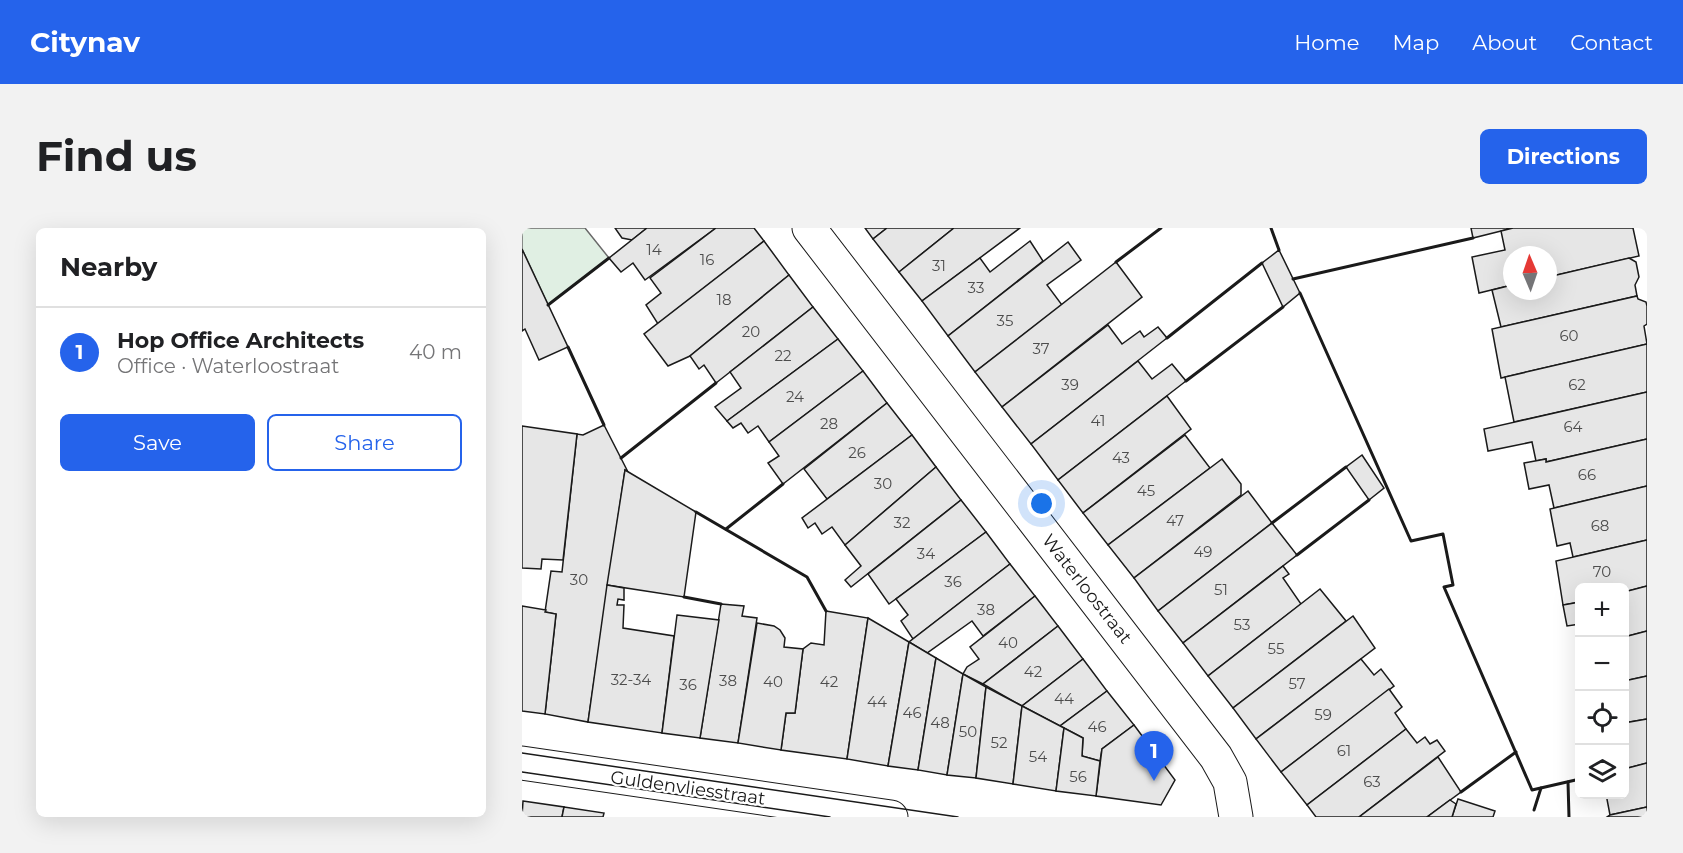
<!DOCTYPE html>
<html lang="en">
<head>
<meta charset="utf-8">
<style>
  :root { --surface:#fff; --page:#f2f2f2; --text:#202124; --muted:#757577; --line:#e0e0e0; --accent:#2563eb }
  body { margin:0; font-family:Montserrat,sans-serif; background:var(--page); color:var(--text) }
  .controls { position:absolute; right:18px; bottom:18px; display:grid; overflow:hidden; border-radius:9px; box-shadow:0 6px 24px #0002 }
  .controls button { width:54px; height:54px; display:grid; place-items:center; padding:0; border:0; border-bottom:2px solid var(--line); background:var(--surface); color:var(--text); font:30px sans-serif }
  .compass { position:absolute; left:981px; top:18px; width:54px; height:54px; border-radius:50%; background:var(--surface); box-shadow:0 6px 24px #0002; rotate:358deg }
  .you { position:absolute; left:520px; top:276px; width:21px; height:21px; margin:-15px; border:4px solid #fff; border-radius:50%; background:#1a73e8; box-shadow:0 0 0 9px #1a73e833 }
  .badge { display:grid; place-items:center; width:39px; height:39px; border-radius:50%; background:var(--accent); color:#fff; font-size:20px; font-weight:700 }
  .pin { position:absolute; translate:-50% -50px; filter:drop-shadow(0 2px 3px #0008) }
  .pin::after { content:''; position:absolute; top:32px; width:21px; height:18px; background:inherit; clip-path:polygon(0 0,100% 0,50% 100%) }
  .list { margin:0; padding:0; list-style:none }
  h2 { display:flex; justify-content:space-between; align-items:center; height:78px; margin:0; padding:0 24px; font-size:26px }
  h2 small { font-size:20px; font-weight:400; color:var(--muted) }
  .list li { display:grid; grid-template-columns:39px 1fr auto; gap:18px; align-items:center; box-sizing:border-box; height:90px; padding:0 24px; border-top:2px solid var(--line) }
  .list b { display:block; font-size:22px; white-space:nowrap }
  .list p { margin:0; font-size:20px; white-space:nowrap; color:var(--muted) }
  .list em { font-size:20px; font-style:normal; color:var(--muted) }
  .actions { display:flex; gap:12px; padding:18px 24px }
  .actions a { flex:1; padding:14px 0; border:2px solid var(--accent); border-radius:9px; text-align:center; font-size:21px; color:var(--accent) }
  .actions .main { background:var(--accent); color:#fff }
  .icon { flex:none; width:33px; height:33px; fill:none; stroke:currentColor; stroke-width:2; stroke-linecap:round; stroke-linejoin:round }
  .map { position:relative; flex:none; width:1125px; height:589px; overflow:hidden; border-radius:9px }
  header { display:flex; align-items:center; gap:36px; box-sizing:border-box; height:84px; padding:0 30px; background:var(--accent); color:#fff }
  header strong { font-size:28px }
  nav { display:flex; gap:33px; margin-inline-start:auto; font-size:21px }
  .intro { display:flex; align-items:center; justify-content:space-between; box-sizing:border-box; height:144px; padding:0 36px }
  h1 { margin:0; font-size:42px }
  .button { padding:15px 27px; border-radius:9px; background:var(--accent); color:#fff; font-size:21px; font-weight:700 }
  main { display:flex; gap:36px; padding:0 36px }
  aside { flex:1; background:var(--surface); border-radius:9px; box-shadow:0 6px 24px #0002 }
  .map>svg:first-child { display:block }
</style>
</head>
<body>
<header>
<strong>Citynav</strong>
<nav><a>Home</a><a>Map</a><a>About</a><a>Contact</a></nav>
</header>
<div class="intro"><h1>Find us</h1><a class="button">Directions</a></div>
<main>
<aside>
<h2>Nearby<small></small></h2>
<ul class="list">
<li><span class="badge">1</span><div><b>Hop Office Architects</b><p>Office · Waterloostraat</p></div><em>40 m</em></li>
</ul>
<div class="actions"><a class="main">Save</a><a>Share</a></div>
</aside>
<div class="map">
<svg width="1125" height="589" viewBox="0 0 1125 589">
  <rect width="100%" height="100%" fill="#fff"/>
  <path fill="#e0efe3" stroke="#6a6a6a" stroke-width="1.5" d="M 0,0 L 63,0 L 87,30 L 26,77 L 0,21 Z"/>
  <g fill="#e6e6e6" stroke="#1a1a1a" stroke-width="1.5">
    <path d="M 93,0 L 125,0 L 110,12 L 100,10 Z"/>
    <path d="M 125,0 L 194,0 L 123,52 L 111,35 L 99,44 L 87,30 Z"/>
    <path d="M 194,0 L 232,0 L 242,13 L 136,96 L 124,77 L 139,65 L 128,50 Z"/>
    <path d="M 343,0 L 365,0 L 351,11 Z"/>
    <path d="M 365,0 L 432,0 L 377,44 L 351,11 Z"/>
    <path d="M 432,0 L 498,0 L 400,73 L 377,44 Z"/>
    <path d="M 949,0 L 991,0 L 951,10 Z"/>
    <path d="M 991,0 L 1111,0 L 1117,28 L 1026,49 L 1026,27 L 990,27 L 990,57 L 957,65 L 950,29 L 983,22 L 979,3 Z"/>
    <path d="M 242,13 L 267,47 L 168,128 L 146,138 L 122,106 Z"/>
    <path d="M 508,13 L 521,33 L 426,108 L 400,73 L 458,30 L 468,44 Z"/>
    <path d="M 546,14 L 559,32 L 525,57 L 540,77 L 453,144 L 426,108 Z"/>
    <path d="M 0,21 L 46,119 L 17,132 L 3,101 L 0,103 Z"/>
    <path d="M 757,22 L 778,65 L 761,79 L 740,35 Z"/>
    <path d="M 1107,30 L 1114,34 L 1117,49 L 1113,57 L 1115,68 L 979,99 L 970,62 L 990,57 L 990,63 L 1026,63 L 1026,49 Z"/>
    <path d="M 594,34 L 620,69 L 480,179 L 453,144 Z"/>
    <path d="M 267,47 L 291,79 L 194,155 L 182,137 L 177,141 L 168,128 Z"/>
    <path d="M 1115,68 L 1116,71 L 1124,74 L 1125,78 L 1125,96 L 1122,98 L 1125,116 L 979,150 L 970,101 Z"/>
    <path d="M 291,79 L 316,111 L 205,193 L 193,179 L 219,160 L 208,144 Z"/>
    <path d="M 586,97 L 600,116 L 618,103 L 622,109 L 636,99 L 645,110 L 509,216 L 480,179 Z"/>
    <path d="M 316,111 L 341,143 L 247,214 L 236,198 L 226,205 L 219,195 L 211,200 L 205,193 Z"/>
    <path d="M 1125,116 L 1125,164 L 992,194 L 983,149 Z"/>
    <path d="M 616,133 L 630,151 L 650,136 L 664,153 L 536,252 L 509,216 Z"/>
    <path d="M 341,143 L 365,175 L 261,256 L 246,235 L 257,228 L 247,214 Z"/>
    <path d="M 1125,164 L 1125,211 L 1024,234 L 1024,231 L 1014,233 L 1010,214 L 966,223 L 962,201 Z"/>
    <path d="M 645,168 L 669,201 L 561,285 L 536,252 Z"/>
    <path d="M 365,175 L 390,207 L 305,271 L 282,241 Z"/>
    <path d="M 82,197 L 106,244 L 103,242 L 66,494 L 23,486 L 34,386 L 23,384 L 29,343 L 40,344 L 55,206 L 61,207 Z"/>
    <path d="M 0,198 L 55,206 L 41,332 L 20,331 L 19,341 L 0,340 Z"/>
    <path d="M 390,207 L 414,239 L 323,317 L 310,299 L 300,306 L 293,295 L 286,300 L 280,290 Z"/>
    <path d="M 663,207 L 688,240 L 586,317 L 561,285 Z"/>
    <path d="M 1125,211 L 1125,258 L 1032,280 L 1027,257 L 1007,261 L 1002,235 L 1024,231 L 1024,234 Z"/>
    <path d="M 840,227 L 862,260 L 847,272 L 824,239 Z"/>
    <path d="M 700,231 L 719,256 L 719,267 L 612,350 L 586,317 Z"/>
    <path d="M 414,239 L 439,272 L 329,359 L 323,352 L 339,338 L 323,317 Z"/>
    <path d="M 103,242 L 174,284 L 162,369 L 85,357 Z"/>
    <path d="M 1125,258 L 1125,312 L 1051,329 L 1048,315 L 1035,318 L 1028,281 Z"/>
    <path d="M 726,263 L 750,295 L 636,383 L 612,350 Z"/>
    <path d="M 439,272 L 464,304 L 367,376 L 346,346 Z"/>
    <path d="M 750,295 L 775,327 L 661,415 L 636,383 Z"/>
    <path d="M 464,304 L 488,336 L 391,411 L 379,393 L 386,387 L 374,371 Z"/>
    <path d="M 1125,312 L 1125,358 L 1102,364 L 1102,359 L 1058,359 L 1058,374 L 1041,377 L 1034,333 Z"/>
    <path d="M 488,336 L 513,368 L 461,408 L 450,393 L 405,425 L 387,414 Z"/>
    <path d="M 761,338 L 767,346 L 761,350 L 779,376 L 686,448 L 661,415 Z"/>
    <path d="M 85,357 L 102,360 L 102,372 L 96,371 L 95,377 L 102,377 L 101,400 L 152,408 L 140,505 L 66,494 Z"/>
    <path d="M 1125,358 L 1125,403 L 1102,409 L 1102,364 Z"/>
    <path d="M 798,361 L 824,393 L 711,480 L 686,448 Z"/>
    <path d="M 513,368 L 536,398 L 461,456 L 441,446 L 445,439 L 457,431 L 448,419 Z"/>
    <path d="M 1058,374 L 1058,396 L 1045,398 L 1041,377 Z"/>
    <path d="M 199,376 L 222,378 L 220,388 L 235,390 L 216,515 L 178,510 Z"/>
    <path d="M 0,378 L 24,382 L 23,384 L 34,386 L 23,486 L 0,483 Z"/>
    <path d="M 304,383 L 346,390 L 325,531 L 259,522 L 264,485 L 273,485 L 281,421 L 289,415 L 302,417 Z"/>
    <path d="M 155,387 L 197,392 L 178,510 L 140,505 Z"/>
    <path d="M 831,388 L 853,420 L 734,511 L 711,480 Z"/>
    <path d="M 346,390 L 387,414 L 366,538 L 325,531 Z"/>
    <path d="M 235,395 L 252,398 L 258,402 L 263,410 L 262,419 L 281,421 L 273,485 L 264,485 L 259,522 L 216,515 Z"/>
    <path d="M 536,398 L 561,431 L 500,478 L 461,456 Z"/>
    <path d="M 1125,403 L 1125,448 L 1102,453 L 1102,409 Z"/>
    <path d="M 387,414 L 414,430 L 396,542 L 366,538 Z"/>
    <path d="M 414,430 L 441,446 L 425,547 L 396,542 Z"/>
    <path d="M 561,431 L 585,463 L 538,498 L 500,478 Z"/>
    <path d="M 839,431 L 852,447 L 859,441 L 872,458 L 759,544 L 734,511 Z"/>
    <path d="M 441,446 L 464,459 L 454,550 L 425,547 Z"/>
    <path d="M 1125,448 L 1125,491 L 1102,495 L 1102,453 Z"/>
    <path d="M 464,459 L 500,478 L 491,556 L 454,550 Z"/>
    <path d="M 867,461 L 880,479 L 873,485 L 884,501 L 785,577 L 759,544 Z"/>
    <path d="M 585,463 L 612,497 L 580,521 L 578,533 L 560,528 L 561,510 L 538,498 Z"/>
    <path d="M 500,478 L 542,500 L 534,563 L 491,556 Z"/>
    <path d="M 1125,491 L 1125,535 L 1102,541 L 1102,495 Z"/>
    <path d="M 612,497 L 653,552 L 639,577 L 574,568 L 580,521 Z"/>
    <path d="M 542,500 L 561,510 L 560,528 L 578,533 L 574,568 L 534,563 Z"/>
    <path d="M 884,501 L 895,515 L 903,509 L 908,516 L 915,512 L 923,523 L 837,589 L 794,589 L 785,577 Z"/>
    <path d="M 916,529 L 939,564 L 905,589 L 837,589 Z"/>
    <path d="M 1125,535 L 1125,579 L 1088,587 L 1084,566 L 1102,566 L 1102,541 Z"/>
    <path d="M 936,571 L 973,583 L 971,589 L 930,589 Z"/>
    <path d="M 928,572 L 934,576 L 930,589 L 905,589 Z"/>
    <path d="M 1,573 L 42,579 L 40,589 L 0,589 Z"/>
    <path d="M 42,579 L 82,585 L 81,589 L 40,589 Z"/>
    <path d="M 1125,579 L 1125,589 L 1085,589 L 1088,587 Z"/>
  </g>
  <g fill="none" stroke-linecap="round" stroke-linejoin="round">
    <g stroke="#1a1a1a" stroke-width="35">
      <g id="minor">
        <path d="M 287,0 L 694,529 L 708,554 L 714,589"/>
        <path d="M 0,535 L 369,589"/>
      </g>
    </g>
    <use href="#minor" stroke="#fff" stroke-width="33"/>
    <g stroke="#1a1a1a" stroke-width="1.5">
      <path d="M 0,525 L 436,589"/>
      <path d="M 0,544 L 308,589"/>
    </g>
    <g stroke="#1a1a1a" stroke-width="3">
      <path d="M 749,0 L 757,22"/>
      <path d="M 594,34 L 639,0"/>
      <path d="M 771,51 L 951,10"/>
      <path d="M 778,65 L 889,313 L 921,306 L 931,357 L 922,359 L 1010,562 L 1058,551"/>
      <path d="M 26,77 L 87,30"/>
      <path d="M 645,110 L 740,35"/>
      <path d="M 46,119 L 82,197"/>
      <path d="M 664,153 L 761,79"/>
      <path d="M 99,230 L 194,155"/>
      <path d="M 174,284 L 285,349 L 304,383"/>
      <path d="M 750,295 L 824,239"/>
      <path d="M 204,301 L 261,256"/>
      <path d="M 775,327 L 847,272"/>
      <path d="M 162,369 L 199,376"/>
      <path d="M 1046,554 L 1047,589"/>
      <path d="M 939,564 L 994,524"/>
      <path d="M 1012,582 L 1019,560"/>
    </g>
  </g>
  <g text-anchor="middle" dominant-baseline="central" stroke-width="4.5" stroke-linejoin="round" paint-order="stroke">
    <g font-size="15" fill="#4d4d4d">
      <text x="132" y="21">14</text>
      <text x="185" y="31">16</text>
      <text x="417" y="37">31</text>
      <text x="454" y="59">33</text>
      <text x="202" y="71">18</text>
      <text x="483" y="92">35</text>
      <text x="229" y="103">20</text>
      <text x="1047" y="107">60</text>
      <text x="519" y="120">37</text>
      <text x="261" y="127">22</text>
      <text x="548" y="156">39</text>
      <text x="1055" y="156">62</text>
      <text x="273" y="168">24</text>
      <text x="576" y="192">41</text>
      <text x="307" y="195">28</text>
      <text x="1051" y="198">64</text>
      <text x="335" y="224">26</text>
      <text x="599" y="229">43</text>
      <text x="1065" y="246">66</text>
      <text x="361" y="255">30</text>
      <text x="624" y="262">45</text>
      <text x="653" y="292">47</text>
      <text x="380" y="294">32</text>
      <text x="1078" y="297">68</text>
      <text x="681" y="323">49</text>
      <text x="404" y="325">34</text>
      <text x="1080" y="343">70</text>
      <text x="57" y="351">30</text>
      <text x="431" y="353">36</text>
      <text x="699" y="361">51</text>
      <text x="464" y="381">38</text>
      <text x="720" y="396">53</text>
      <text x="486" y="414">40</text>
      <text x="754" y="420">55</text>
      <text x="511" y="443">42</text>
      <text x="109" y="451">32-34</text>
      <text x="206" y="452">38</text>
      <text x="251" y="453">40</text>
      <text x="307" y="453">42</text>
      <text x="775" y="455">57</text>
      <text x="166" y="456">36</text>
      <text x="542" y="470">44</text>
      <text x="355" y="473">44</text>
      <text x="390" y="484">46</text>
      <text x="801" y="486">59</text>
      <text x="418" y="494">48</text>
      <text x="575" y="498">46</text>
      <text x="446" y="503">50</text>
      <text x="477" y="514">52</text>
      <text x="822" y="522">61</text>
      <text x="516" y="528">54</text>
      <text x="556" y="548">56</text>
      <text x="850" y="553">63</text>
    </g>
    <g font-size="18" fill="#1a1a1a" stroke="#fff">
      <text transform="translate(565 361) rotate(52)">Waterloostraat</text>
      <text transform="translate(166 560) rotate(8)">Guldenvliesstraat</text>
    </g>
  </g>
</svg>
<div class="controls">
<button>+</button>
<button>−</button>
<button><svg class="icon" aria-label="locate" viewBox="0 0 24 24"><circle cx="12" cy="12" r="6"/><path d="M12 2v4M12 18v4M2 12h4M18 12h4"/></svg></button>
<button><svg class="icon" aria-label="layers" viewBox="0 0 24 24"><path d="M12 4l9 5-9 5-9-5zM3 14l9 5 9-5"/></svg></button>
</div>
<svg class="compass" viewBox="-18 -18 36 36"><path d="M0-13l5 13h-10z" fill="#e53935"/><path d="M0 13l5-13h-10z" fill="#757577"/></svg>
<div class="you"></div>
<div class="pin badge" style="left:632px;top:553px">1</div>
</div>
</main>
</body>
</html>
